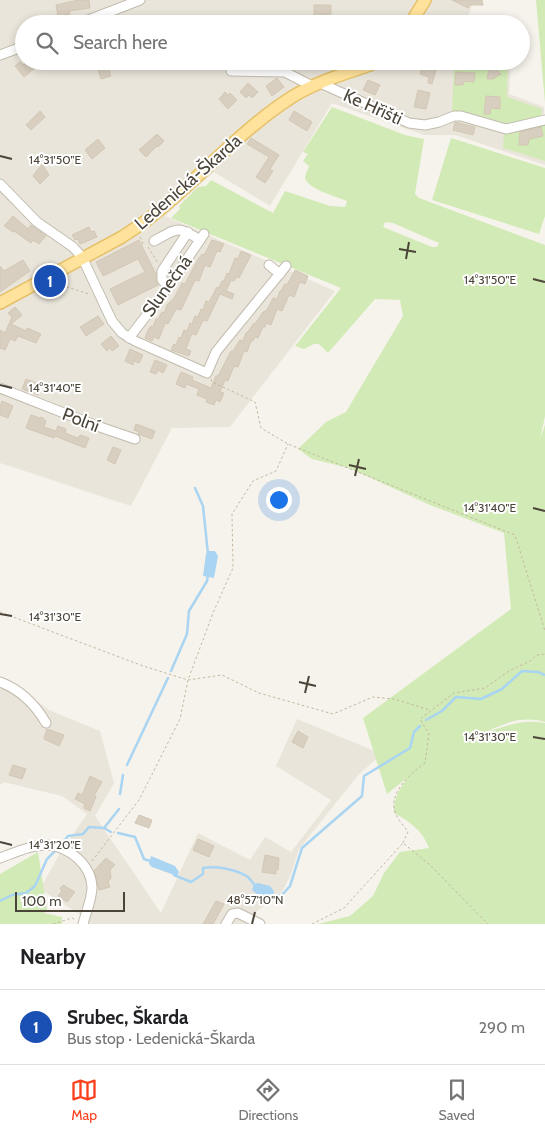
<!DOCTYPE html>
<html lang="en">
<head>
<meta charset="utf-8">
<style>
  :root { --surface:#fff; --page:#f2f2f2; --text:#202124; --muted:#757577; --line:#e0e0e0; --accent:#fc3f1d }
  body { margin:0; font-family:Cabin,sans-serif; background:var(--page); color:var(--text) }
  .scale { position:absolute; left:15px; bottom:12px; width:110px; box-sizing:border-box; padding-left:5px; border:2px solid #4b4439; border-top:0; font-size:14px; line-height:18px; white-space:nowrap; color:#4b4439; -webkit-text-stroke:4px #fff; paint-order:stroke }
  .you { position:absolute; left:278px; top:499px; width:18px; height:18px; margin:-12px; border:4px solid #fff; border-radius:50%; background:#1a73e8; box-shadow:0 0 0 8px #1a73e833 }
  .badge { display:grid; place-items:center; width:32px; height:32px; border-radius:50%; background:var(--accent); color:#fff; font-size:16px; font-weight:700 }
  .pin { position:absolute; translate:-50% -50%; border:2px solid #fff; box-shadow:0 1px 5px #0006 }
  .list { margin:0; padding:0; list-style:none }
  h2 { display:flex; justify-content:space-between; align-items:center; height:65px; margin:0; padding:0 20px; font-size:21px }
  h2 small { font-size:16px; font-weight:400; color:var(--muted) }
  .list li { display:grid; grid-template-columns:32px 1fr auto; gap:15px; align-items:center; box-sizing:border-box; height:75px; padding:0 20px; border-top:1px solid var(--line) }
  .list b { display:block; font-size:19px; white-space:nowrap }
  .list p { margin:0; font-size:16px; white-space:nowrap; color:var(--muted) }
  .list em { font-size:16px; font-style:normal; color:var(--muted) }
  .icon { flex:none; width:28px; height:28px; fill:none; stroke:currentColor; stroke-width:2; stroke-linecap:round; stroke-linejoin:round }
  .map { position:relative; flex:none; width:545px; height:924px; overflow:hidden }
  .search { position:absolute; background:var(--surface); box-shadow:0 2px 8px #0003; left:15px; right:15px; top:15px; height:55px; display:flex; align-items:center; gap:12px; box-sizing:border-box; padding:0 18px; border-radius:28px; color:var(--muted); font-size:19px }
  .sheet { height:140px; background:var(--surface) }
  nav { display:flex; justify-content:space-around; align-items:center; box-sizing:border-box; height:70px; border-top:1px solid var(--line); background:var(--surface); font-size:14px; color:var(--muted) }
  nav a { display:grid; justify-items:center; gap:2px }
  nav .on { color:var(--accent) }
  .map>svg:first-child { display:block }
</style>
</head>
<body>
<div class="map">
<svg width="545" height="924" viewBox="0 0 545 924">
  <rect width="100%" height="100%" fill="#f6f3ec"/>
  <g fill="#eae5da">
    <path d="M 0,0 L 474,0 L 465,24 L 24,24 L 24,61 L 460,61 L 460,63 L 511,61 L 509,94 L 544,107 L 545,165 L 455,135 L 424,135 L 332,103 L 270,206 L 214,172 L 165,216 L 335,291 L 230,427 L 172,428 L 131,506 L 0,463 Z"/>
    <path d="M 0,678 L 10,682 L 49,710 L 100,731 L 114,783 L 95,816 L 161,913 L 198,833 L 250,860 L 265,837 L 291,852 L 331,800 L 276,766 L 297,719 L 382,754 L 359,774 L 299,849 L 291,874 L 282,892 L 252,915 L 247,924 L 80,924 L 81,915 L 40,889 L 59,855 L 87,814 L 62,796 L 4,782 L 0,785 Z"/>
  </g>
  <g fill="#d2eab5" fill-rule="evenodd">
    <path d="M 536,0 L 545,0 L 545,103 Z"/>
    <path d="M 485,61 L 508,61 L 507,97 L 542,109 L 541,116 L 508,124 L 463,111 L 452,111 L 454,64 L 484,65 Z"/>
    <path d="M 332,107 L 405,135 L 424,139 L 415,194 L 419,198 L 545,245 L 545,416 L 540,439 L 545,425 L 545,722 C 523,716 506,722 486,732 C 508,726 521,719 545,723 L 545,924 L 318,924 L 350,916 L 373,896 L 384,873 L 400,852 L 429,848 C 423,831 409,821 394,813 C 393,799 399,790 407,778 L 387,794 L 363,718 L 511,609 L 504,533 L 430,505 L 349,468 L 312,459 L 298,449 L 326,422 L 346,412 L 403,316 L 400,300 L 375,299 L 328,353 L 319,344 L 314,344 L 304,349 L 295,346 L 341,288 L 171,218 L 180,209 L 179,206 L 198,187 L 206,186 L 211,180 L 273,213 L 285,191 L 330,206 L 345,207 L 347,201 C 337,197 308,189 305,178 C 305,174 308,170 309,166 L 303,161 L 308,154 L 303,152 ZM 385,222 L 393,223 L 439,243 L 437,247 L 432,247 L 383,227 Z"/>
    <path d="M 545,124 L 545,161 L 503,148 L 504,133 Z"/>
    <path d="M 451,138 L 545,168 L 545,216 L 539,234 L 432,200 Z"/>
    <path d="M 38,852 L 47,910 L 44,913 L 62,917 L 62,924 L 0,924 L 0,874 Z"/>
  </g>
  <g fill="#a9d4f2">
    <path d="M 208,551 L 215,551 L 218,556 L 214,578 L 203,576 L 206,554 Z"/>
    <path d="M 151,856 L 175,866 L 179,872 L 177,876 L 152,867 L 149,864 Z"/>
    <path d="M 258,883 L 270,886 L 274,891 L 273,897 L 268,900 L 261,898 L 252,890 L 254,884 Z"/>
  </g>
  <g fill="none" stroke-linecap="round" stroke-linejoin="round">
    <g stroke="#a9d4f2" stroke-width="2.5">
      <path d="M 195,488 L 203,506 L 208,554"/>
      <path d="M 171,671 L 187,634 L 189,611 L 207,581 L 208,575"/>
      <path d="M 426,720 L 442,711 L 456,697 L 481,699 L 502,689 L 522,671 L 538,672 L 545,675"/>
      <path d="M 127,765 L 168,678"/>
      <path d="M 120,794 L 123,775"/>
      <path d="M 104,828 L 119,809"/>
      <path d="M 118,833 L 135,837 L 144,859 L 153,862"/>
      <path d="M 61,845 L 68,836 L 83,834 L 89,827 L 104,828 L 111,832"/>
      <path d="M 174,875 L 191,882 L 203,874 L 203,868 C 217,866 236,869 248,877 C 251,880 253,884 256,886"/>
      <path d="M 272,896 L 282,895 L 290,886 L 302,848 L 362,796 L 364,776 L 410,748 L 414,732 L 420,726"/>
      <path d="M 0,901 L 12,895 L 26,893 L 35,886 L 47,859 L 57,849"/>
    </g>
  </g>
  <g fill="#d8cfc1" stroke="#d3c7b4">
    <path d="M 78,0 L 89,0 L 90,8 L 69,11 L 70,14 L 58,16 L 56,5 Z"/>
    <path d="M 452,0 L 482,0 L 483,5 L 470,5 L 468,8 Z"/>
    <path d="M 314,5 L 331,5 L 331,14 L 316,16 L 314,15 Z"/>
    <path d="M 28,61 L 34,61 L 37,66 L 24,77 L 15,66 L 20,62 L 23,65 Z"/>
    <path d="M 95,61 L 106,61 L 111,76 L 101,79 Z"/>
    <path d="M 490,64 L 497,64 L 498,72 L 501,74 L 494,78 L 494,79 L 487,79 Z"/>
    <path d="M 422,67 L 436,70 L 432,84 L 428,83 L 429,77 L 420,74 Z"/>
    <path d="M 456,72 L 475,73 L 474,82 L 464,81 L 463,85 L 455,85 Z"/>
    <path d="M 277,78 L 284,87 L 272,96 L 266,86 Z"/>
    <path d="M 368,80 L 380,85 L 375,95 L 363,90 Z"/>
    <path d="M 248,83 L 258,92 L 252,98 L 249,95 L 246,98 L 240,92 Z"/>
    <path d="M 418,90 L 430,93 L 426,109 L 414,107 Z"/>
    <path d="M 225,92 L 228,95 L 230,93 L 237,100 L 228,109 L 219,99 Z"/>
    <path d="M 486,96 L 500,97 L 500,109 L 491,108 L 490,114 L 484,114 Z"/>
    <path d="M 40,111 L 45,117 L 31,130 L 26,125 Z"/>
    <path d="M 294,111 L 312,122 L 307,131 L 289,120 Z"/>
    <path d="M 455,122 L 475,127 L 473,135 L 453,130 Z"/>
    <path d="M 541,127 L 543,136 L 529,139 L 528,145 L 519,145 L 520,132 Z"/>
    <path d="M 157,134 L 164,141 L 158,147 L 157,146 L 146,157 L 139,150 Z"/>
    <path d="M 251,138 L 279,155 L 270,169 L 273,171 L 265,183 L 256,177 L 269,157 L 247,144 Z"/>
    <path d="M 98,139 L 105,148 L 92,159 L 85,150 Z"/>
    <path d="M 42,164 L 49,175 L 40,184 L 33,176 Z"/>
    <path d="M 13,216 L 28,229 L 31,225 L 46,236 L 39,244 L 33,240 L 31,243 L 14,231 L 13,232 L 4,226 Z"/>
    <path d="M 89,227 L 91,232 L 94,231 L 97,237 L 80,244 L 78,239 L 75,240 L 72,235 Z"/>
    <path d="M 139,240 L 156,274 L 156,280 L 158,285 L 118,305 L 110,289 L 145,272 L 138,259 L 103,276 L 96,262 Z"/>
    <path d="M 212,240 L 224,244 L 220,252 L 217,251 L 210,267 L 205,265 L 199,281 L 195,280 L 181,310 L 176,309 L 168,324 L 165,323 L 159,339 L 154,337 L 152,341 L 145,338 L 148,330 L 151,326 L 153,327 L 156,319 L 158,319 L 162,312 L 164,313 L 167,305 L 174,298 L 182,283 L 185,284 L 197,261 L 202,254 L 204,255 Z"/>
    <path d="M 241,251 L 251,255 L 239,278 L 236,277 L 234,281 L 231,280 L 226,291 L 234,294 L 232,299 L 220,294 L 207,321 L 203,320 L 196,335 L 192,334 L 190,338 L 186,349 L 191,351 L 189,356 L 171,350 L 174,344 L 176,345 L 179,337 L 181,338 L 184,330 L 187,331 L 190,323 L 192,324 L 195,316 L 198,317 L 201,309 L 203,310 L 206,301 L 209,302 L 217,287 L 219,288 L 222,281 L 224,281 L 227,273 L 229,274 L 235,258 L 238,259 Z"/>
    <path d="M 23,260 L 30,271 L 0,292 L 0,266 L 4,271 Z"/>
    <path d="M 295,270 L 308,276 L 305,284 L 300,282 L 294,297 L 289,295 L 282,311 L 277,309 L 271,325 L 266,323 L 265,327 L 263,327 L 258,338 L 255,337 L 253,341 L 251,341 L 247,352 L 244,351 L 238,367 L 234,366 L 228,381 L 225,380 L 220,392 L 224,393 L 220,402 L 216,400 L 214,405 L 206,402 L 207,399 L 197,395 L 199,389 L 186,384 L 185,388 L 176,384 L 181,372 L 193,377 L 192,380 L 211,388 L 216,376 L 218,376 L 231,351 L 233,351 L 240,340 L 243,341 L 246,333 L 247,333 L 254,323 L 255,324 L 263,312 L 267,310 L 273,298 L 277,299 L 280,291 L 281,291 L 285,284 L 287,285 Z"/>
    <path d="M 15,307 L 22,315 L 11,324 L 26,331 L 27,328 L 41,334 L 36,343 L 18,336 L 15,341 L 10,339 L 5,350 L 0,348 L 0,330 L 5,333 L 12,317 L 8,313 Z"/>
    <path d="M 98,316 L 104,324 L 86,336 L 80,327 Z"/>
    <path d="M 111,336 L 119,346 L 112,351 L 110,348 L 107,351 L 101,344 Z"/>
    <path d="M 130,349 L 143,355 L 139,363 L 134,361 L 133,365 L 125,361 Z"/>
    <path d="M 155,360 L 167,365 L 163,373 L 158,370 L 156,374 L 150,372 Z"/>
    <path d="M 26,379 L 39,384 L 38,389 L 40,390 L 38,395 L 22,389 Z"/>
    <path d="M 2,401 L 13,406 L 8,418 L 0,415 L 0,407 Z"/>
    <path d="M 31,415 L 40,418 L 42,417 L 46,421 L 44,427 L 56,431 L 58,426 L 66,429 L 65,433 L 78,438 L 80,435 L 89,438 L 85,448 L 55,436 L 54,438 L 26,428 Z"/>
    <path d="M 136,424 L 155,431 L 152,439 L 138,434 L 139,432 L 134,430 Z"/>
    <path d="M 113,447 L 121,450 L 115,464 L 107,460 Z"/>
    <path d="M 47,729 L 64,735 L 59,746 L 44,739 Z"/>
    <path d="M 298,731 L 308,737 L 303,748 L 292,742 Z"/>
    <path d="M 13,765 L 26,769 L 22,779 L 9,775 Z"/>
    <path d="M 90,776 L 102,782 L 94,796 L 96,797 L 90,811 L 84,808 L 85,804 L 75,799 L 78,793 L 82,795 Z"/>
    <path d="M 139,815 L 152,820 L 149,828 L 135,823 Z"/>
    <path d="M 198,839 L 214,846 L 209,857 L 193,850 Z"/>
    <path d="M 265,855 L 279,858 L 278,870 L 276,869 L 276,874 L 262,872 Z"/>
    <path d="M 106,858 L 115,865 L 110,870 L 111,878 L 108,882 L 110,887 L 99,890 L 94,871 Z"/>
    <path d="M 63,885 L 75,892 L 67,902 L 58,896 L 62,891 L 60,889 Z"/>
    <path d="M 216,901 L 224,904 L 213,924 L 203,924 Z"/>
  </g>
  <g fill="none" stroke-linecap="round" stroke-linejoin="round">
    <g stroke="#c2bbae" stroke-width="11">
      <g id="minor">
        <path d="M 78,24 L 140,0"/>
        <path d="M 0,55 L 24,46"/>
        <path d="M 427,61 L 435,64 L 452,64"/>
        <path d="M 231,71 L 285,72 L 312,86"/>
        <path d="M 320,83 L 409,123 L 425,125 L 439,122 L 454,116 L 461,116 L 506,129 L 545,120"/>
        <path d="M 0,184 L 37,222 L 73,247 L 82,257 L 112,321 L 122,333 L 135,341 L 207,373 L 216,352 L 224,342 L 286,266"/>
        <path d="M 154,241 C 178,228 177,225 200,240"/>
        <path d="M 269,265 L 280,274"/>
        <path d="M 169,286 L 162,280 L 162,271 L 188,232"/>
        <path d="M 129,338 L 169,286 L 204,234"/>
        <path d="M 0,388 L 97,426 L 135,439"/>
        <path d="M 0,682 C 21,690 35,704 46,723"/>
        <path d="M 0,858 C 14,853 33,844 48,845 C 70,847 91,865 92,887 C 92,899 86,912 83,924"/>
        <path d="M 226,924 L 232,914 L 238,913 L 260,924"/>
      </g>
    </g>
    <g stroke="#e6c16a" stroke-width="14">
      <g id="major">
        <path d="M 410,24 L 425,0"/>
        <path d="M 0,303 L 122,237 L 143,223 C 195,184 237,132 292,97 C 316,82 344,74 370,65 L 374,61"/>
      </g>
    </g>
    <g stroke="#c4b79f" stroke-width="1" stroke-dasharray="2.5 2.5" stroke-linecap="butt">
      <path d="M 140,237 L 144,246"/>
      <path d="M 148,247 L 158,263"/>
      <path d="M 57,284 L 89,294"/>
      <path d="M 211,379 L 212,382 L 255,402 L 261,428 L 288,444 L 515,535 L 545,631"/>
      <path d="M 0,612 L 143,666 L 188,680 L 222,675 L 259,693 L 333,714 L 373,697 L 394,699 L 430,710"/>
      <path d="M 403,843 L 408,832 C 404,826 397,819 395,812 C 388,792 412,773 425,763 L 429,734 L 420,719 L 454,693 L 485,688 L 509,671 L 530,661 L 537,655 L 545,654"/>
      <path d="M 92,861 L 139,800 L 180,719 L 188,680 L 213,613 L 233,568 L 232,514 L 253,481 L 276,471 L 288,444"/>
      <path d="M 53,924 L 72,918 L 76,920"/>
      <path d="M 312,924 L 344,908 L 403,843 L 430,865 L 488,924"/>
    </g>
    <use href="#minor" stroke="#fff" stroke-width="9"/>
    <use href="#major" stroke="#ffe39c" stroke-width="11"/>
  </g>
  <path fill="none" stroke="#4b4439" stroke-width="2" d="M 0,156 L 12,159M 399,249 L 416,252M 406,259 L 409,242M 533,279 L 545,282M 0,385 L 12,388M 349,465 L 366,469M 355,476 L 359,459M 533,508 L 545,511M 0,614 L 12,616M 299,682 L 316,686M 305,693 L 309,676M 533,737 L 545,739M 0,842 L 12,845M 252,924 L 255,912"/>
  <g text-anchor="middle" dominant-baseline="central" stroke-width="4" stroke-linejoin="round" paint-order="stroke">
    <g font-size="18" fill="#4b4439" stroke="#fff">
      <text transform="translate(373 107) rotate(24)">Ke Hřišti</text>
      <text transform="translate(188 182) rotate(-41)">Ledenická-Škarda</text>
      <text transform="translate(167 286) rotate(-54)">Slunečná</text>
      <text transform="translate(81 420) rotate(21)">Polní</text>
    </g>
  </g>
  <g font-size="12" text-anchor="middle" fill="#4b4439" stroke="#fff" stroke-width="4" stroke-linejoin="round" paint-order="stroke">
    <text x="55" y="164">14°31'50"E</text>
    <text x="490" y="284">14°31'50"E</text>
    <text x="55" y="392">14°31'40"E</text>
    <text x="490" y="512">14°31'40"E</text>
    <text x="55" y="621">14°31'30"E</text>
    <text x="490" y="741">14°31'30"E</text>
    <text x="55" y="849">14°31'20"E</text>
    <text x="255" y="904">48°57'10"N</text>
  </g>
</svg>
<div class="scale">100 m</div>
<div class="you"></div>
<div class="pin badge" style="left:50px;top:281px;background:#1a4fb4">1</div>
<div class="search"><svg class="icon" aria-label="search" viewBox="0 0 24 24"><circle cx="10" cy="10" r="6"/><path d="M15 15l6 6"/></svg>Search here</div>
</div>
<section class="sheet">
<h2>Nearby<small></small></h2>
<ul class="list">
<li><span class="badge" style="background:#1a4fb4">1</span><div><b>Srubec, Škarda</b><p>Bus stop · Ledenická-Škarda</p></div><em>290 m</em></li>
</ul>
</section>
<nav>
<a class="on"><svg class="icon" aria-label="map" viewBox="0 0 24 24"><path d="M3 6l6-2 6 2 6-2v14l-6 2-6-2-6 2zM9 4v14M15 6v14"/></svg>Map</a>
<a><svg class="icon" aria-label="directions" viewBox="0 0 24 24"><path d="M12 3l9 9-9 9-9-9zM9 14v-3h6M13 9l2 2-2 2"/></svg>Directions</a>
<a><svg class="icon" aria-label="saved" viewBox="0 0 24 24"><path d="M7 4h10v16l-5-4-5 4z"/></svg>Saved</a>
</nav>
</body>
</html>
